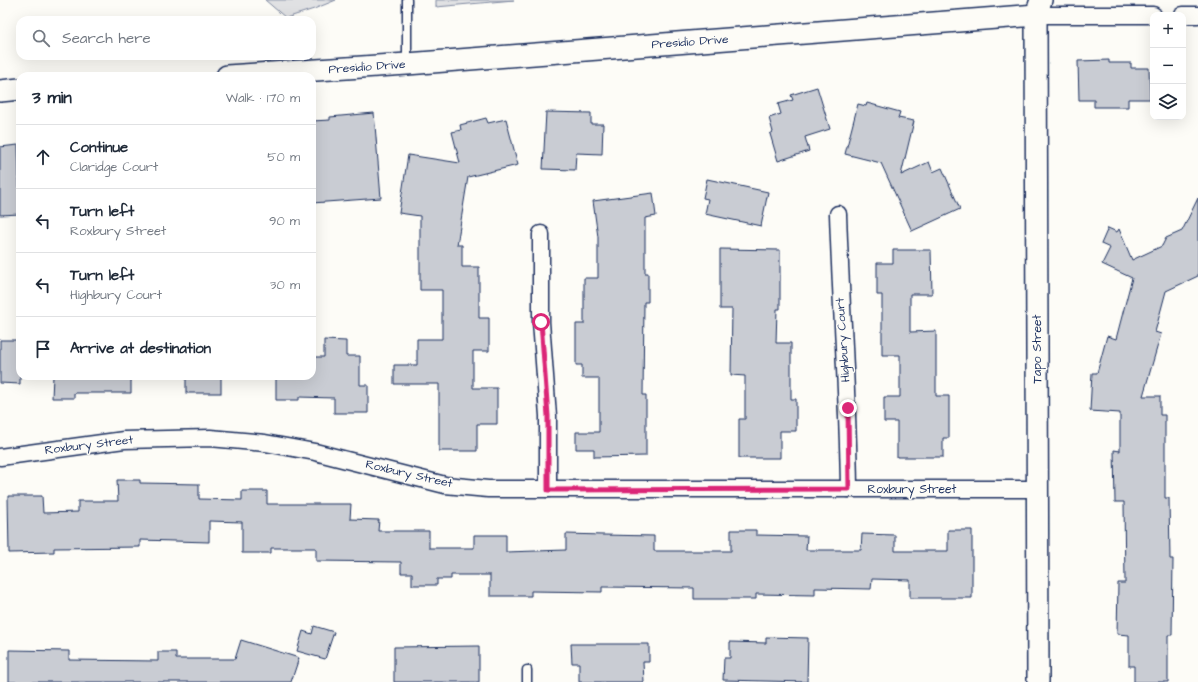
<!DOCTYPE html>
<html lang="en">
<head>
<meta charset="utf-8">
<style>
  :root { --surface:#fff; --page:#f6f6f7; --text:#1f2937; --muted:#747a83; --line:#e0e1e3 }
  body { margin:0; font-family:"Architects Daughter",sans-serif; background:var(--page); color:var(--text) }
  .controls { position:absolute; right:12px; top:12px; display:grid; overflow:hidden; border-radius:8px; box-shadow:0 4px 16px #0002 }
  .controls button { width:36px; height:36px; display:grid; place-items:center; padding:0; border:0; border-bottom:1px solid var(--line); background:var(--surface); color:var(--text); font:20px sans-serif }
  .stop { position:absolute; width:12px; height:12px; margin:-9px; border:3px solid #db2777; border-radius:50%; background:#fff }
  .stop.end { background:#db2777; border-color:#fff; box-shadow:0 1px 4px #0008 }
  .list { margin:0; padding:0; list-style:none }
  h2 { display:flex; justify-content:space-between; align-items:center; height:52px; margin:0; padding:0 16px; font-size:17px }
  h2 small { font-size:13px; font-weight:400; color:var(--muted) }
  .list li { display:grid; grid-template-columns:26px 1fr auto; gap:12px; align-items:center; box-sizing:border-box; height:64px; padding:0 16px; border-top:1px solid var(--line) }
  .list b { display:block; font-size:15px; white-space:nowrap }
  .list p { margin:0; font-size:13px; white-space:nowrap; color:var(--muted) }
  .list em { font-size:13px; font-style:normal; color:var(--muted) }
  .icon { flex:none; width:22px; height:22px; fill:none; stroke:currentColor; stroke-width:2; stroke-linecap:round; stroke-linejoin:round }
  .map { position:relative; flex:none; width:1198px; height:682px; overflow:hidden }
  .search { position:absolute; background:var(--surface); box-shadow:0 4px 16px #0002; left:16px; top:16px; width:300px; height:44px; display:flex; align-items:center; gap:10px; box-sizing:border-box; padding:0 14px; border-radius:12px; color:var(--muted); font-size:15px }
  .panel { position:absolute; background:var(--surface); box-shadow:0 4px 16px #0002; left:16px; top:72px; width:300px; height:308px; border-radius:12px }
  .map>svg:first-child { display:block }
</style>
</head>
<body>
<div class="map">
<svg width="1198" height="682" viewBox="0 0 1198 682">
  <rect width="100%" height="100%" fill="#fdfcf7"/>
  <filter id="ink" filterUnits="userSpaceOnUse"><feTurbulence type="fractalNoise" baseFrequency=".025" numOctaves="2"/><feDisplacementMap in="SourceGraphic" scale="8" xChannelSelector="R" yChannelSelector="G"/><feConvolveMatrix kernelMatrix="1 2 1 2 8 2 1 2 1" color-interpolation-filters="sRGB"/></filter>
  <g filter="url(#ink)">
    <g fill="#e0e1e3" stroke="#7e88a0">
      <path d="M 265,0 L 336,0 L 314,9 L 286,18 Z"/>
      <path d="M 436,0 L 514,0 L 436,7 Z"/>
    </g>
    <g fill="#c9ccd3" stroke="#1b2f5e">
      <path d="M 1109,60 L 1109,63 L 1131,63 L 1131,68 L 1149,68 L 1150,99 L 1128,99 L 1128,107 L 1094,107 L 1094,100 L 1079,100 L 1078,61 Z"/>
      <path d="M 817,87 L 830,129 L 805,137 L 809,151 L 778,161 L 770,134 L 773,132 L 769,118 L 781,114 L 778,104 L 793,100 L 791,95 Z"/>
      <path d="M 867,103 L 900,112 L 898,118 L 914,121 L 901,175 L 929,162 L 933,172 L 942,168 L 960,209 L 912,231 L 881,163 L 845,154 L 858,104 L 866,106 Z"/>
      <path d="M 546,112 L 591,113 L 591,124 L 603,124 L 602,154 L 576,153 L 575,170 L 543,169 Z"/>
      <path d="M 374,113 L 381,198 L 312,203 L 312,121 L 330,120 L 330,117 Z"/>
      <path d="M 486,118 L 488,123 L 506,119 L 518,165 L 468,177 L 457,245 L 462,245 L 462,267 L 479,267 L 479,318 L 489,318 L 489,351 L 473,351 L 473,388 L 497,388 L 497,424 L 477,424 L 477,451 L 439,451 L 439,384 L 394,384 L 394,365 L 417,365 L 417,339 L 442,339 L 442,290 L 420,290 L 420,216 L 399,213 L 408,155 L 460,163 L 452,132 L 461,130 L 460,125 Z"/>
      <path d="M 18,145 L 20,214 L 0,215 L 0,147 Z"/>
      <path d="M 707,179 L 768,192 L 761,226 L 705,214 L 708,199 L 703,198 Z"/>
      <path d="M 653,193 L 656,216 L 645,218 L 645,273 L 648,273 L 648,302 L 644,302 L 643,395 L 646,395 L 646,456 L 594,457 L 594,449 L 576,449 L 576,432 L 599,432 L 599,378 L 582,378 L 582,365 L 576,365 L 576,324 L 584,324 L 584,278 L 598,278 L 598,237 L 593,201 Z"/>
      <path d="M 1198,198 L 1198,276 L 1166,291 L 1155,332 L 1161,334 L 1143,396 L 1160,396 L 1160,415 L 1165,415 L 1165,498 L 1169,498 L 1170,559 L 1173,559 L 1172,635 L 1168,635 L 1168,682 L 1134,682 L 1134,666 L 1129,666 L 1129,635 L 1117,634 L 1118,583 L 1125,583 L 1124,502 L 1115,502 L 1114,450 L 1120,451 L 1120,413 L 1090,411 L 1092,373 L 1097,373 L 1107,336 L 1116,339 L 1132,278 L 1102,264 L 1110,248 L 1101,244 L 1108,228 L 1117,232 L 1119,229 L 1132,260 L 1162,246 L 1166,238 L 1182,231 Z"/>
      <path d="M 720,249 L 780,250 L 780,309 L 777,309 L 776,343 L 791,343 L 791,399 L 796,399 L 796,431 L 780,431 L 780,458 L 739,458 L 739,419 L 745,419 L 745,376 L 731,375 L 732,309 L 720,309 Z"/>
      <path d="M 893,250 L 931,250 L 932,294 L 910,294 L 910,332 L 936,331 L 936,396 L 949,396 L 949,438 L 943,438 L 943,457 L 897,457 L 897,422 L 884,422 L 884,397 L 900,397 L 900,355 L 882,355 L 882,295 L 877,295 L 877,263 L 893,263 Z"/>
      <path d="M 0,340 L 20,340 L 20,384 L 0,383 Z"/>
      <path d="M 324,340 L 346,341 L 346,356 L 360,356 L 360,385 L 368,385 L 368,413 L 334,413 L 334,398 L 299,397 L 299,400 L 276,400 L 276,376 L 312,376 L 312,357 L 324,357 Z"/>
      <path d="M 53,376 L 131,376 L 131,393 L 74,393 L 74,398 L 52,398 Z"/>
      <rect x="186" y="376" width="35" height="17"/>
      <path d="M 117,480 L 140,480 L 140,483 L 199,484 L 199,499 L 242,500 L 242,491 L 267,491 L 267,504 L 351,504 L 350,519 L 379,520 L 378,531 L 429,531 L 429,548 L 474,548 L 474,535 L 506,535 L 506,552 L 566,550 L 566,534 L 603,535 L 654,536 L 654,551 L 731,551 L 731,530 L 756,530 L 756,535 L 807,536 L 806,550 L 861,550 L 862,534 L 895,535 L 895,551 L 948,551 L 948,530 L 972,530 L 972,598 L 910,598 L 910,580 L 872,579 L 871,589 L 815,588 L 815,595 L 756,594 L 756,599 L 694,599 L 694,588 L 602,587 L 602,592 L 531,591 L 531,596 L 490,596 L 490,575 L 451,575 L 451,579 L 437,579 L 437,585 L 412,585 L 412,573 L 401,573 L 401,562 L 316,561 L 316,548 L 271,548 L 271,553 L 242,553 L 242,522 L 209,521 L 209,542 L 140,540 L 140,547 L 54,548 L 54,552 L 9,553 L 8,496 L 42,496 L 43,513 L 78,512 L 78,501 L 118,501 Z"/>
      <path d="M 314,626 L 334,632 L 325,659 L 297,651 L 303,631 L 312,634 Z"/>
      <path d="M 766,637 L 808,638 L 807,682 L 723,680 L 724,658 L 730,658 L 730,642 L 766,643 Z"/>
      <path d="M 241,640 L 299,658 L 291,682 L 9,682 L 9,650 L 69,651 L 69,660 L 158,661 L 158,652 L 176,652 L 176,659 L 235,659 Z"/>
      <path d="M 571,644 L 649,644 L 649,662 L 643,662 L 644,682 L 579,682 L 579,663 L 572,663 Z"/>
      <path d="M 479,646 L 479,682 L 394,682 L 394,647 Z"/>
    </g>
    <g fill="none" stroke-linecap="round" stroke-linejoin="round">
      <g stroke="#1b2f5e" stroke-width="11">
        <g id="service">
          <path d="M 407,0 L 407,64"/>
          <path d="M 527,670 L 527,682"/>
        </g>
      </g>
      <g stroke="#1b2f5e" stroke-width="19">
        <g id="minor">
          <path d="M 1036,15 L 1153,15"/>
          <path d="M 1183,15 L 1198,15"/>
          <path d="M 838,214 C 841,306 848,397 849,489"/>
          <path d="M 541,234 L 541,322 L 548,416 L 548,489"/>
          <path d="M 0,457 L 124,440 L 210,438 L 265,443 L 315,452 L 445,485 L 488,489 L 1038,489"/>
        </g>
      </g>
      <g stroke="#1b2f5e" stroke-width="24">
        <g id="tertiary">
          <path d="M 227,76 L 407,64 L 1036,15"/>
          <path d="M 0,91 L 20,89"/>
          <path d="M 1038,682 L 1036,15 L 1041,0"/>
        </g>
      </g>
      <use href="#service" stroke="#fdfcf7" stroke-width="8"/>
      <use href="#minor" stroke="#fdfcf7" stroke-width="16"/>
      <use href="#tertiary" stroke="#fdfcf7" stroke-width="21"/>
    </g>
  </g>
  <g fill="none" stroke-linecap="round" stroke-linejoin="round" filter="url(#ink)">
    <path stroke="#db2777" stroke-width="5" d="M 541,322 L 548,416 L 548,490 L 849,489 L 848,408"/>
  </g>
  <g text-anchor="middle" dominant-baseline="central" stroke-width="3" stroke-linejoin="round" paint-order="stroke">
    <g font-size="12" fill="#1b2f5e" stroke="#fdfcf7">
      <text transform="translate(690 42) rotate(-4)">Presidio Drive</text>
      <text transform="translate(367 67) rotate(-4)">Presidio Drive</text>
      <text transform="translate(843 340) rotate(-94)">Highbury Court</text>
      <text transform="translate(1037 349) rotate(-90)">Tapo Street</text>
      <text transform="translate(89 445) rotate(-7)">Roxbury Street</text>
      <text transform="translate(409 474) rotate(13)">Roxbury Street</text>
      <text x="912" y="489">Roxbury Street</text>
    </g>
  </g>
</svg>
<div class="controls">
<button>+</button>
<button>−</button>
<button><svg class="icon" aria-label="layers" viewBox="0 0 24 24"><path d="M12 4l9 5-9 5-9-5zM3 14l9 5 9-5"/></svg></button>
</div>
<div class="stop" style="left:541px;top:322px"></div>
<div class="stop end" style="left:848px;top:408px"></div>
<div class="search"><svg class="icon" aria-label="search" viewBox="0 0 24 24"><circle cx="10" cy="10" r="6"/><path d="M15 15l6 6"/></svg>Search here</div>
<section class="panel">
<h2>3 min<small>Walk · 170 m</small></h2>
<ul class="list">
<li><svg class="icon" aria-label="ahead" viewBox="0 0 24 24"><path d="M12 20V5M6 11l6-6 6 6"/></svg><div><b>Continue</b><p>Claridge Court</p></div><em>50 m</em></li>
<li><svg class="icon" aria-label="left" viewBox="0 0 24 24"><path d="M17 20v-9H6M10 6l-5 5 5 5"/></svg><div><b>Turn left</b><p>Roxbury Street</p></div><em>90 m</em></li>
<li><svg class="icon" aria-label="left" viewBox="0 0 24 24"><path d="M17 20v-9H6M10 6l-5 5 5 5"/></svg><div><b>Turn left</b><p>Highbury Court</p></div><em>30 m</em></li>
<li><svg class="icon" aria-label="arrive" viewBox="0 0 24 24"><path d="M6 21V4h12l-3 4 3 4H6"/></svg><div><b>Arrive at destination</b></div></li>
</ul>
</section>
</div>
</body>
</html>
